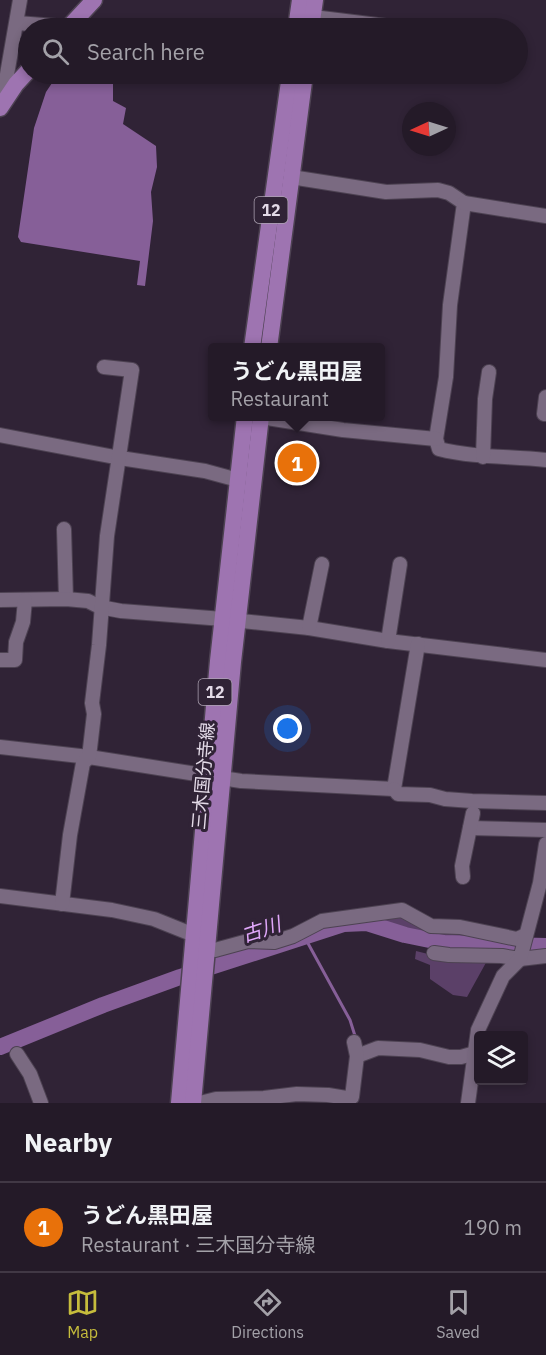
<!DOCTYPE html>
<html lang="en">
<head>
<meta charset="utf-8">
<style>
  :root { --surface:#241a28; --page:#302734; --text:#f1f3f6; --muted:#a3a1a8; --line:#413845; --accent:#c6bc3c }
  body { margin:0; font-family:"IBM Plex Sans","Noto Sans JP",sans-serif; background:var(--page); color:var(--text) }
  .controls { position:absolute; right:18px; bottom:18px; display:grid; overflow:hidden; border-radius:6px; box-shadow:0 3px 9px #0003 }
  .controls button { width:54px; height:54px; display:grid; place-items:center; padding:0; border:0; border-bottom:2px solid var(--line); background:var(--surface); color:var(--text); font:30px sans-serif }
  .compass { position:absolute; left:402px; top:102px; width:54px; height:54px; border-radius:50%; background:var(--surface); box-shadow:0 3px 9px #0003; rotate:266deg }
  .you { position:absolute; left:288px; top:729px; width:21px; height:21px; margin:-15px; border:4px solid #fff; border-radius:50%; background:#1a73e8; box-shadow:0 0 0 9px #1a73e833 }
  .badge { display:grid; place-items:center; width:39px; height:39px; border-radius:50%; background:var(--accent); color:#fff; font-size:20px; font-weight:700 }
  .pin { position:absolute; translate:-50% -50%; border:3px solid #fff; box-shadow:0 2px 6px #0006 }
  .popup { position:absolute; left:208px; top:343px; width:177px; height:78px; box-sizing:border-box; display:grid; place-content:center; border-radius:6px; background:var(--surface); filter:drop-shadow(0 2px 4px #0005); font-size:20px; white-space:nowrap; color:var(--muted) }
  .popup b { font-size:22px; color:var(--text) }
  .popup::after { content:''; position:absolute; left:50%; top:100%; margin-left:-12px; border:12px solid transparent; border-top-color:var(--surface) }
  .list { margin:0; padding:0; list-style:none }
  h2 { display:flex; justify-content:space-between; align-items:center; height:78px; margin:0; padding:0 24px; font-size:26px }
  h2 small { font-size:20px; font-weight:400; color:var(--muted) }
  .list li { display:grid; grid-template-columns:39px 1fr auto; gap:18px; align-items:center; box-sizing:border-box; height:90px; padding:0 24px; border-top:2px solid var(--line) }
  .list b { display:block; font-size:22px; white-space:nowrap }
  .list p { margin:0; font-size:20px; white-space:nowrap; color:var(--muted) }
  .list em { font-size:20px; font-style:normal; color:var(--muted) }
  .icon { flex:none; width:33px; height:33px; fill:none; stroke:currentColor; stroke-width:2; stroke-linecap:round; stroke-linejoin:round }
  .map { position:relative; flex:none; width:546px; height:1103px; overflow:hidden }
  .search { position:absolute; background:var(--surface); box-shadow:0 3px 9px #0003; left:18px; right:18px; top:18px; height:66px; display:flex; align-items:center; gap:15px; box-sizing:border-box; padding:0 21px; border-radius:33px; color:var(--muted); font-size:22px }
  .sheet { height:168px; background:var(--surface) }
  nav { display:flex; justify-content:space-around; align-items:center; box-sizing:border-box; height:84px; border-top:2px solid var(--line); background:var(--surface); font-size:16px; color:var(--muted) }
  nav a { display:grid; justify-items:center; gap:3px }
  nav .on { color:var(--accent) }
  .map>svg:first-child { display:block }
</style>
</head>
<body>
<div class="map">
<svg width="546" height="1103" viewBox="0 0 546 1103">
  <rect width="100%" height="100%" fill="#302336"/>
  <g fill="#5b4068">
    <path d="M 401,913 L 485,938 L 448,941 L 437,939 L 380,921 L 382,915 Z"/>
    <path d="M 416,951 L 432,955 L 488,959 L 467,997 L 453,995 L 430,979 L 430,965 L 415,959 Z"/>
  </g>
  <path fill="#865f98" d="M 101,74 L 113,74 L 113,101 L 126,108 L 123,124 L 156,146 L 157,167 L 151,192 L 153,221 L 145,286 L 137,285 L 140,261 L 21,242 L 18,237 L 34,128 L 46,92 L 56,77 L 98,75 Z"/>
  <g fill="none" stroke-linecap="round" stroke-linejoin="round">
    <path stroke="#865f98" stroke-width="3" d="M 304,936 L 350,1020 L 356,1039"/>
    <path stroke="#865f98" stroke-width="16" d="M 0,1047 L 103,1005 L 180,977 L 344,924 L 367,923 L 405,935 L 444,943 L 546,946"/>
    <g stroke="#4d4252" stroke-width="16">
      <g id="minor">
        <path d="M 313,17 L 402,28"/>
        <path d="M 17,23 L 69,27"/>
        <path d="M 1,107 L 2,88 L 6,80 L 20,0"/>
        <path d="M 291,177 L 386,192 L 438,190 L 449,193 L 464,203 L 450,305 L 446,377 L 436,439 L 439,449 C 475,458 510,456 546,460"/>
        <path d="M 464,203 L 546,216"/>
        <path d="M 546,397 L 544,414 L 546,414"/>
        <path d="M 261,417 L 343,430 L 436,439"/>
        <path d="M 0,435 L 120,458 L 205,471 L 238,480"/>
        <path d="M 483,457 L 485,399 L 489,372"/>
        <path d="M 64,529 L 66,599"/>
        <path d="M 0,600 L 66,599 L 88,601 L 100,607 L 121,611 L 223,619 L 309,628 L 388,641 L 546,660"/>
        <path d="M 309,628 L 322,564"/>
        <path d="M 388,641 L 400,564"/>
        <path d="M 0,660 L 15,660 L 16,642 L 23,622 L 25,600"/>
        <path d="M 0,747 L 89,757 L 241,781 L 394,789 L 418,644"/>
        <path d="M 394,789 L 398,794 L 430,795 L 445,799 L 472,801 L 546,803"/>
        <path d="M 470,828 L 546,830"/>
        <path d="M 463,877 L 462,866 L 473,813"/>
        <path d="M 0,896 L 112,910 L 154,919 L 194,935 L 207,947 L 215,950 L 248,941 L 274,942 L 293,936 L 322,921 L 402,910 L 431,926 L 460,927 L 517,939 L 526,935"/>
        <path d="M 62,904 L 70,835 L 83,763 L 89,757 L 94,714 L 92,703 L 99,645 L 107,536 L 132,370 L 104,367"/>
        <path d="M 434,953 L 449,955 L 502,956 L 520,959 L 546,956"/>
        <path d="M 17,1054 L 30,1074 L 41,1103"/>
        <path d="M 357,1056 L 378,1048 L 420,1050 L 449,1057 L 461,1057 L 475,1053"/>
        <path d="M 200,1103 L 216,1099 L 264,1098 L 297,1094 L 328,1095 L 346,1098 L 352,1097 L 357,1056 L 354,1042"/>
        <path d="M 468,1103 L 478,1030 L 503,976 L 520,959 L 540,883 L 546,844"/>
      </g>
    </g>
    <g stroke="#4d4252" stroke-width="19">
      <g id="major">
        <path d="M 68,28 L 94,0"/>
        <path d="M 296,28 L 300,0"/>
        <path d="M 311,28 L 315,0"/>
        <path d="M 0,108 L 16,84 L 28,71"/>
        <path d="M 252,348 L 290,74"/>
        <path d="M 269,348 L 305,74"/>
        <path d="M 179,1103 L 218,661 L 245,416"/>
        <path d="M 193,1103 L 233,662 L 261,416"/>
      </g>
    </g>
    <use href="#minor" stroke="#7a6a81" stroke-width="14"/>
    <use href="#major" stroke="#9e74b1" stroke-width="16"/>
  </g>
  <g text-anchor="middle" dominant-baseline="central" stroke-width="6" stroke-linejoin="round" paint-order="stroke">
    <g fill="#302336" stroke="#ada3b2" stroke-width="1.5">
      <rect x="254.5" y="197" width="33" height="26" rx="4.5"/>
      <rect x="198.5" y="679" width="33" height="26" rx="4.5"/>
    </g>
    <g font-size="16" font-weight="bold" fill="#e3dae7">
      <text x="271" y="210">12</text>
      <text x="215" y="692">12</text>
    </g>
    <g font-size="18" fill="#e3dae7" stroke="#302336">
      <text transform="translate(203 776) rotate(-85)">三木国分寺線</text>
    </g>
    <g font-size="20" font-style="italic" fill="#e0a7fa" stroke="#302336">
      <text transform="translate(261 929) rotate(-18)">古川</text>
    </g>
  </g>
</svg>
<div class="controls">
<button><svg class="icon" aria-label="layers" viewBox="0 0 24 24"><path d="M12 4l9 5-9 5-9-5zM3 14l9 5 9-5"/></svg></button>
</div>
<svg class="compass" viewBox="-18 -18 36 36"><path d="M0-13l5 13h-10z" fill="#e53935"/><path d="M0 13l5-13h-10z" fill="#a3a1a8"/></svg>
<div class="you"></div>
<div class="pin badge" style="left:297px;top:463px;background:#e8710a">1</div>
<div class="popup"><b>うどん黒田屋</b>Restaurant</div>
<div class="search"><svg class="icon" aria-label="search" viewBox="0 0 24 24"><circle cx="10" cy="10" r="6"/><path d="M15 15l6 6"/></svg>Search here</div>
</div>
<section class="sheet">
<h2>Nearby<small></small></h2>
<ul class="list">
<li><span class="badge" style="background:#e8710a">1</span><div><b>うどん黒田屋</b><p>Restaurant · 三木国分寺線</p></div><em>190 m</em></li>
</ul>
</section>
<nav>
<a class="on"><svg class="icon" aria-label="map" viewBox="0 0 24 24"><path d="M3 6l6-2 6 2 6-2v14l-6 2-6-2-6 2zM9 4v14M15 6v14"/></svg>Map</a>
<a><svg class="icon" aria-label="directions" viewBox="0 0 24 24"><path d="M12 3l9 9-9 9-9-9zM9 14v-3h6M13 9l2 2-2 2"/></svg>Directions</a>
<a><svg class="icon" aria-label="saved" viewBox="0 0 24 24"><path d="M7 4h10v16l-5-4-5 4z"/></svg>Saved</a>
</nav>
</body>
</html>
